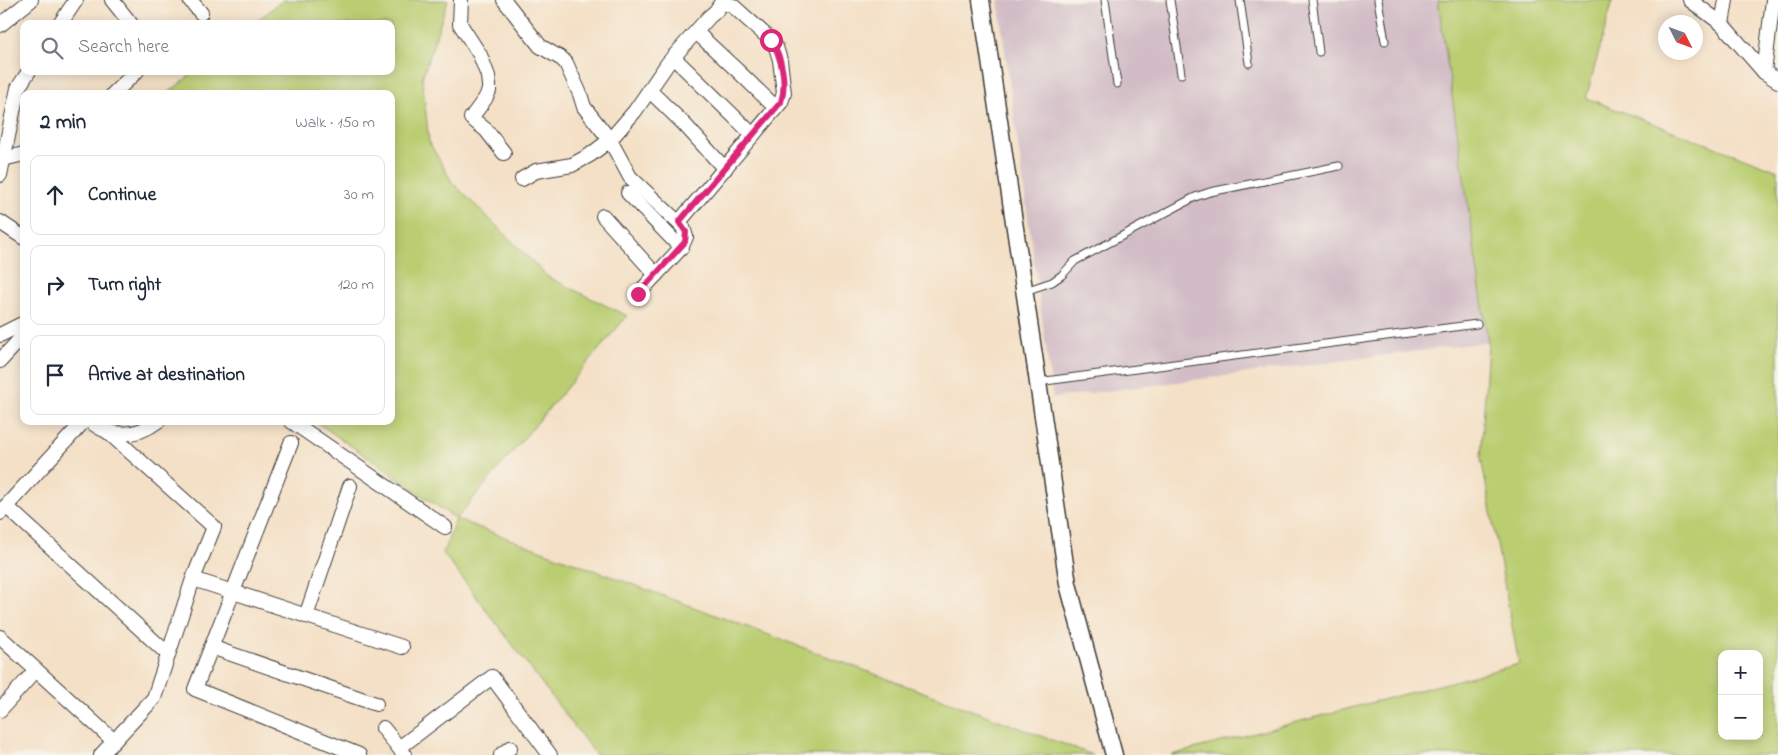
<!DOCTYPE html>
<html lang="en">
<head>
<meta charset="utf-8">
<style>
  :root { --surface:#fff; --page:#f6f6f7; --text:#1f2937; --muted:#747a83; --line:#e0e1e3 }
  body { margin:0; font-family:"Indie Flower",sans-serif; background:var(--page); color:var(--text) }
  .controls { position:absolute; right:15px; bottom:15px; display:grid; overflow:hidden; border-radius:10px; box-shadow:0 2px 12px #0003 }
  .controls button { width:45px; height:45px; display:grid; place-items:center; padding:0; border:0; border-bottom:1px solid var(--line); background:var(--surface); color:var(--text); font:25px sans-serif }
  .compass { position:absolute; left:1658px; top:15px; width:45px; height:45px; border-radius:50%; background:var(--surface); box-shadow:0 2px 12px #0003; rotate:132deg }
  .stop { position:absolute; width:15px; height:15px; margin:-11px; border:4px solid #db2777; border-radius:50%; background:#fff }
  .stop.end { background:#db2777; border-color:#fff; box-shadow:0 1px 5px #0008 }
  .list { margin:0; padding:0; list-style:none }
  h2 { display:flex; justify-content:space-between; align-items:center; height:65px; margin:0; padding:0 20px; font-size:21px }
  h2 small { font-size:16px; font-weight:400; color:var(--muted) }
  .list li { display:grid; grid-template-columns:32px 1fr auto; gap:15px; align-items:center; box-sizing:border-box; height:80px; margin:0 10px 10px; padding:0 10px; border:1px solid var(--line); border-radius:10px }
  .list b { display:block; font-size:19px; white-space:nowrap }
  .list em { font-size:16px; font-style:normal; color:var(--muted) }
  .icon { flex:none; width:28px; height:28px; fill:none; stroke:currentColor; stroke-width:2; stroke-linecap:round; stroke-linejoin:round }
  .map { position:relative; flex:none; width:1778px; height:755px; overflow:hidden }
  .search { position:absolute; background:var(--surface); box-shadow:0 2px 12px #0003; left:20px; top:20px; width:375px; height:55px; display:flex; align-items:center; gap:12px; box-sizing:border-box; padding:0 18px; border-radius:10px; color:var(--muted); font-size:19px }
  .panel { position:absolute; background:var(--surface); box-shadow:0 2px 12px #0003; left:20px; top:90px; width:375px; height:335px; border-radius:10px }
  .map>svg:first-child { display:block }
</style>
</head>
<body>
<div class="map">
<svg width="1778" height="755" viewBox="0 0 1778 755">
  <rect width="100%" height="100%" fill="#f7f3e8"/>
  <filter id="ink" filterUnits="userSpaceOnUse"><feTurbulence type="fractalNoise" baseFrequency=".02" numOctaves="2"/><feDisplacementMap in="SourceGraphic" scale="10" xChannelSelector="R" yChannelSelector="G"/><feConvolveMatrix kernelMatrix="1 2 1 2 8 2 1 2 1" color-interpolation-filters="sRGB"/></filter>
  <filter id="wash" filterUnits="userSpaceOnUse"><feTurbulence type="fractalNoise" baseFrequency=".0096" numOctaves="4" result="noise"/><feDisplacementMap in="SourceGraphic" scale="20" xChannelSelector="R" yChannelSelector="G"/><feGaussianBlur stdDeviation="1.12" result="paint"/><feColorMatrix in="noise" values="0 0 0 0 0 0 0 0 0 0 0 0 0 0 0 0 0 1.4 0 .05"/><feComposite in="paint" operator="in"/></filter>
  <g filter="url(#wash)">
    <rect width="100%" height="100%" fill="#f4e0c6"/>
    <path fill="#d2bdc6" d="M 998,0 L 1438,0 L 1488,342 L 1053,398 Z"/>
    <g fill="#bacd71" stroke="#6b7446" fill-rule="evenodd">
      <path d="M 283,0 L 448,0 L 422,78 L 429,142 L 452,182 L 548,277 L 627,316 L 456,519 L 1093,755 L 596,755 L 443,553 L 456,519 L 315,421 L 391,421 L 391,94 L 167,94 L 195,71 L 391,71 L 391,24 L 253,24 Z"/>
      <path d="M 1438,0 L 1613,0 L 1586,98 L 1778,171 L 1778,755 L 1171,755 L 1519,664 L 1481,458 L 1488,342 ZM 1722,654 L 1759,654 L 1759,736 L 1722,736 Z"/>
    </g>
  </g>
  <g filter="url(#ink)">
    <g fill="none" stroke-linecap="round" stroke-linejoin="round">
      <g stroke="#3c3936" stroke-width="9">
        <g id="service">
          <path d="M 1105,0 L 1117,84"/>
          <path d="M 1170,0 L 1181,74"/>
          <path d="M 1240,0 L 1249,63"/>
          <path d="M 1312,0 L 1319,52"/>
          <path d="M 1378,0 L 1385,41"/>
          <path d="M 1025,291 L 1052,282 L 1062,275 L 1075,261 L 1195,197 L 1210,192 L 1339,166"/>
          <path d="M 1038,382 L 1477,324"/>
        </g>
      </g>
      <g stroke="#3c3936" stroke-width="16">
        <g id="minor">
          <path d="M 112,0 L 131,24"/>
          <path d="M 190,0 L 201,13"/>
          <path d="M 461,0 L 460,24 L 480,55 L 488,76 L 489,85 L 489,91 L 485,99 L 471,118 L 486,130 L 504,153"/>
          <path d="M 504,0 L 540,46 L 562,59 L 566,63 L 580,94 L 584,107 L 610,140 L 630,177 L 683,227 L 686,237 L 681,248 L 638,294"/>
          <path d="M 1690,0 L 1722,24 L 1764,72 L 1778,81"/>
          <path d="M 60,24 L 76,0"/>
          <path d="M 1722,24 L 1726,0"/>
          <path d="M 0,25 L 31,0"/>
          <path d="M 696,32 L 740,73 L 776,108"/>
          <path d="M 673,57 L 753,135"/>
          <path d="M 1764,72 L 1773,0"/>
          <path d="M 649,90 L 685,125 L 725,169"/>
          <path d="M 113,94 L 137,71"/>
          <path d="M 3,159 L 24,154"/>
          <path d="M 0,175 L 18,88 L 29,71"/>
          <path d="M 522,179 L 536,171 L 572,165 L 590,155 L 610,140 L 635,111 L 668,63 L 709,17 L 716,11 L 723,0"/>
          <path d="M 628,193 L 681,248"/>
          <path d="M 603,216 L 656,275"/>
          <path d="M 0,222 L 24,238"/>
          <path d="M 679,222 L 781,102 L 784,93 L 783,85 L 780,60 L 776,47 L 771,40 L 733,6 L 723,3"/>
          <path d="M 0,335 L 24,323"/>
          <path d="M 0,361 L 24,335"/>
          <path d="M 90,421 C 111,439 137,437 158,421"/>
          <path d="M 291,421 L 445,527"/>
          <path d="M 291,443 L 195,689 L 359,755"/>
          <path d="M 6,506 L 168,654"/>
          <path d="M 0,513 L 84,421"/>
          <path d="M 193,579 L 402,647"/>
          <path d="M 306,616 L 350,486"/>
          <path d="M 0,637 L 114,741"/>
          <path d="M 211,647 L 376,704"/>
          <path d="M 0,710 L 36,670"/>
          <path d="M 383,728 L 404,754"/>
          <path d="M 399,748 L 492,677 L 550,755"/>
          <path d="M 101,755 L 154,698 L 193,579 L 214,527 L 108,432"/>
          <path d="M 501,755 L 510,748"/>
        </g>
      </g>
      <g stroke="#3c3936" stroke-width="19">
        <path id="tertiary" d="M 981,0 L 1068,584 L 1114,755"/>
      </g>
      <use href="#service" stroke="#fff" stroke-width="7"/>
      <use href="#minor" stroke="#fff" stroke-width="14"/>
      <use href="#tertiary" stroke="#fff" stroke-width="16"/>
    </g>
  </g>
  <g fill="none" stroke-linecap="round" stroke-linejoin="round" filter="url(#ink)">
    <path stroke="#db2777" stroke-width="6" d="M 638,294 L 685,242 L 686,232 L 679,222 L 781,102 C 787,84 782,57 771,40"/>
  </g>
</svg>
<div class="controls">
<button>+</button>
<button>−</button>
</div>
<svg class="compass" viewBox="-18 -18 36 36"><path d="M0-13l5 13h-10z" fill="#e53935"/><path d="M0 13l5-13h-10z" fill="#747a83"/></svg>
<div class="stop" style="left:771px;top:40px"></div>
<div class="stop end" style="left:638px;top:294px"></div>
<div class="search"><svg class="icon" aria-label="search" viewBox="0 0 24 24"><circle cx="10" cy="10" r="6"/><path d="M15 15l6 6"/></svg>Search here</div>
<section class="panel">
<h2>2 min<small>Walk · 150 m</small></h2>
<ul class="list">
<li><svg class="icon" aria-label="ahead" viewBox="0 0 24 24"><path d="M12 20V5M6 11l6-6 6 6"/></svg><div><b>Continue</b></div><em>30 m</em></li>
<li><svg class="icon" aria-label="right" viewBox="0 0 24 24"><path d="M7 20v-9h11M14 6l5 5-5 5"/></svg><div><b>Turn right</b></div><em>120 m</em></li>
<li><svg class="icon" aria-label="arrive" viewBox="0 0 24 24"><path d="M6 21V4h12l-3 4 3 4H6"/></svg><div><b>Arrive at destination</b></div></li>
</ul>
</section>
</div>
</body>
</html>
